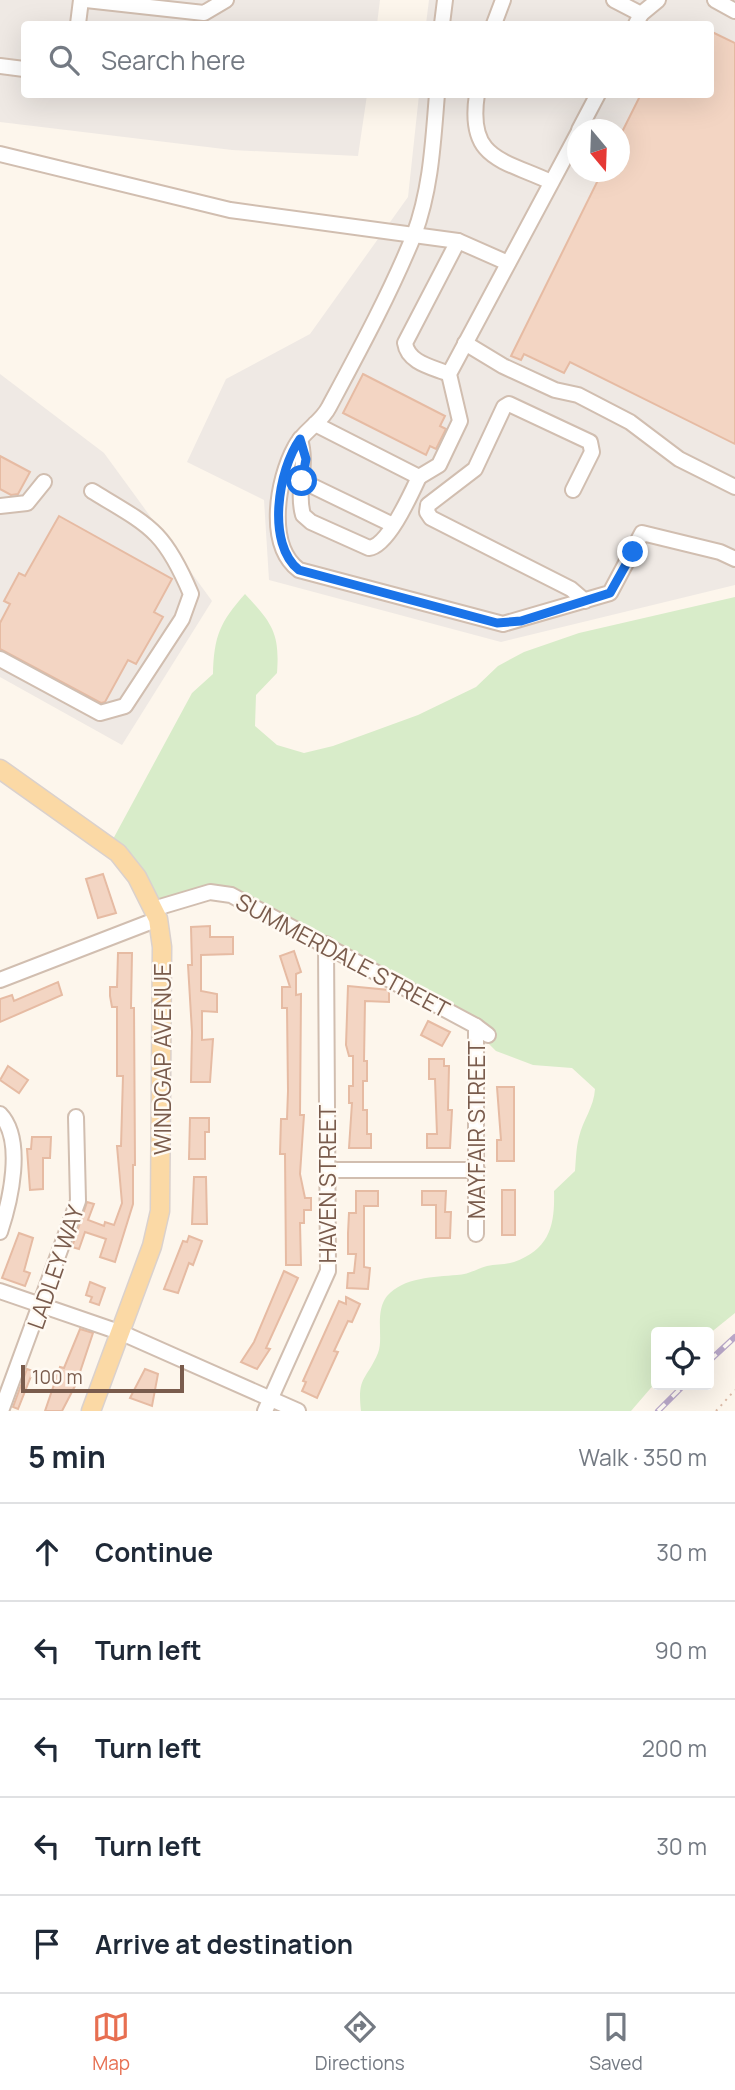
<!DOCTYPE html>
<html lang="en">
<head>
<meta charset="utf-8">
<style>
  :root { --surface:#fff; --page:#f2f2f3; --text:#1f2937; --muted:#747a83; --line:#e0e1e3; --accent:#e76f51 }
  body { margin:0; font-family:Manrope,sans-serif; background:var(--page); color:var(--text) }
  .controls { position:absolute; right:21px; bottom:21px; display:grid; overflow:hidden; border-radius:7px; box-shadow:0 7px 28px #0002 }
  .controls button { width:63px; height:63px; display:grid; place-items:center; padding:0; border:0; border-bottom:2px solid var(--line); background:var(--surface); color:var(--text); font:35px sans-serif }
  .compass { position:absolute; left:567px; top:119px; width:63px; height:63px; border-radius:50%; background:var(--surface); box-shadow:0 7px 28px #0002; rotate:161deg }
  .scale { position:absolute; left:21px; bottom:18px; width:163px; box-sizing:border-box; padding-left:7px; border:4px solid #7a5c4d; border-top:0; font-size:19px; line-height:24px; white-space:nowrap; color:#7a5c4d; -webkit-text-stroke:5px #fffaf3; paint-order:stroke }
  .stop { position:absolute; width:21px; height:21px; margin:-16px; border:5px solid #1a73e8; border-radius:50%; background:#fff }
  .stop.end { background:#1a73e8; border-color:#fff; box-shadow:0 2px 7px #0008 }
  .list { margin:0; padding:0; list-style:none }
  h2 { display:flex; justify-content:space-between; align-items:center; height:91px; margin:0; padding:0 28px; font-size:30px }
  h2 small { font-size:23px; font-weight:400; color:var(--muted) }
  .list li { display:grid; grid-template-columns:46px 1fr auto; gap:21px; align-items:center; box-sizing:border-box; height:98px; padding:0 28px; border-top:2px solid var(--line) }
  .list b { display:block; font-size:26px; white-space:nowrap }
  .list em { font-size:23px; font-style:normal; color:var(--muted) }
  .icon { flex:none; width:38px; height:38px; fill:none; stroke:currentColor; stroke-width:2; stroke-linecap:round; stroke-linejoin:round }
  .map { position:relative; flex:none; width:735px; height:1411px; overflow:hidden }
  .search { position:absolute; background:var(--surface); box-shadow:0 7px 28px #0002; left:21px; right:21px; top:21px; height:77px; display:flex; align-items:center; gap:18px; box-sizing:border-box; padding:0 24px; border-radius:7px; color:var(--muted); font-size:26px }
  .sheet { height:581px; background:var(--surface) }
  nav { display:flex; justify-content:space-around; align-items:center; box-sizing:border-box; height:98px; border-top:2px solid var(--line); background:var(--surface); font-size:19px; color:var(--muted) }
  nav a { display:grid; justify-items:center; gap:4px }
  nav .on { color:var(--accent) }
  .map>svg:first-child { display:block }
</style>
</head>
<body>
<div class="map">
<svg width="735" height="1411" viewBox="0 0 735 1411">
  <rect width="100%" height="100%" fill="#fdf6ec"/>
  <g fill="#efe9e4" fill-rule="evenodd">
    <path d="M 0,0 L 380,0 L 377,24 L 24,24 L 24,94 L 367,95 L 358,156 L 232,150 L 0,122 Z"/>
    <path d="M 429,0 L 735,0 L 735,585 L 501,642 L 269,580 L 264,500 L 187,462 L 226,379 L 310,334 L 408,197 L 419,95 L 710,94 L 710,24 L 426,24 ZM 578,130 L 620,130 L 620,172 L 578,172 Z"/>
    <path d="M 0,374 L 104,453 L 212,601 L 122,745 L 0,677 Z"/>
  </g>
  <path fill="#d8ecc9" d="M 245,594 C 272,623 280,633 277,673 L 256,695 L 255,726 L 277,745 L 304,753 L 333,746 L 418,715 L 476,687 L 498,666 L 524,652 L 579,633 L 735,597 L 735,1313 L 709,1334 L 656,1332 L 656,1382 L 631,1411 L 361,1411 C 357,1376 366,1381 378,1353 C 384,1338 374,1313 387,1296 C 404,1277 434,1277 457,1275 C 467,1275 477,1269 487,1266 C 496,1264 505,1265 514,1262 C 550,1249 555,1225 554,1191 L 575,1171 C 576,1160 576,1148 579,1137 C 583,1120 594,1107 595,1089 L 572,1068 L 533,1065 L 496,1051 L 485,1040 L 235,893 L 156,904 L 112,841 L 192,693 L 213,674 C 214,636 220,622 245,594 Z"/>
  <g fill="#f3d5c3" stroke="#e6bba3" stroke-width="2">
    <path d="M 710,31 L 735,43 L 735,444 L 570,362 L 564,373 L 524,354 L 521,360 L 511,356 L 602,172 L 620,172 L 620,136 L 641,94 L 710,94 Z"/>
    <path d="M 363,374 L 445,416 L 440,426 L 446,429 L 436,449 L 430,446 L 426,455 L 343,413 Z"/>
    <path d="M 0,456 L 30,472 L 18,494 L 11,495 L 0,489 Z"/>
    <path d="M 59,516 L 172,579 L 154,612 L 163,617 L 136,664 L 128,660 L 105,702 L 101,703 L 0,649 L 0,623 L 10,604 L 4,601 L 19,573 L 25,576 Z"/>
    <path d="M 103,874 L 116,913 L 98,918 L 86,879 Z"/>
    <path d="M 210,926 L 210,937 L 233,937 L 233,954 L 201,955 L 201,991 L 217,994 L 217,1012 L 202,1011 L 202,1040 L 213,1039 L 210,1082 L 191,1082 L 192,1032 L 188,965 L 192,965 L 191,927 Z"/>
    <path d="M 294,951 L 301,972 L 296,974 L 296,995 L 301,994 L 300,1115 L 304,1115 L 300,1174 L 305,1198 L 311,1198 L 311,1210 L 304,1210 L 304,1223 L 300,1223 L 301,1265 L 286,1265 L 285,1154 L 280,1154 L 281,1119 L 287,1119 L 288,1091 L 287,1008 L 282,1008 L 282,987 L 290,987 L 280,956 Z"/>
    <path d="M 118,953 L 132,953 L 131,1008 L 134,1008 L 135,1165 L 133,1165 L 133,1204 L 115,1262 L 100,1257 L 106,1239 L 85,1232 L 79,1249 L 72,1247 L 87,1202 L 94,1204 L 88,1220 L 104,1226 L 105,1222 L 114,1225 L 122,1203 L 117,1146 L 121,1146 L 123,1076 L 117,1076 L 117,1007 L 112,1007 L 110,996 L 110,987 L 117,987 Z"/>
    <path d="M 58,982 L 62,995 L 0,1022 L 0,999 L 12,995 L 14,1001 Z"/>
    <path d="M 348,986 L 389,990 L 389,1002 L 365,1001 L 364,1061 L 367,1061 L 367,1081 L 363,1081 L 363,1110 L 367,1110 L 367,1134 L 371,1134 L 371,1148 L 349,1148 L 352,1103 L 349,1103 L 349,1086 L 353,1086 L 353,1056 L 349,1056 L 346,1045 Z"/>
    <path d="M 428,1021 L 450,1032 L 442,1046 L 421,1035 Z"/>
    <path d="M 429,1059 L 444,1059 L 444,1066 L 449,1066 L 448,1110 L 452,1110 L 450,1148 L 427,1148 L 427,1134 L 437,1134 L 435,1079 L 429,1079 Z"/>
    <path d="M 8,1066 L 28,1080 L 19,1093 L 0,1080 Z"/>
    <path d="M 497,1087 L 514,1087 L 514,1161 L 497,1161 L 497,1140 L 501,1140 Z"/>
    <path d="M 190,1118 L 209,1118 L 209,1132 L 205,1132 L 205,1159 L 189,1159 Z"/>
    <path d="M 32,1137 L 51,1137 L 50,1158 L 43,1158 L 43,1189 L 30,1190 L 27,1149 L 31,1149 Z"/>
    <path d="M 194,1177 L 206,1177 L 207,1224 L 192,1224 Z"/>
    <rect x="502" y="1190" width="13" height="45"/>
    <path d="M 356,1191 L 378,1191 L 378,1206 L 364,1206 L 364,1267 L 370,1268 L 368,1289 L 347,1288 L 348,1273 L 354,1273 L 356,1254 L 348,1254 L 348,1233 L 349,1213 L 356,1213 Z"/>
    <path d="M 422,1191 L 446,1191 L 445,1212 L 451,1212 L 450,1238 L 436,1238 L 436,1205 L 422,1205 Z"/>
    <path d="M 19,1233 L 33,1238 L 24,1271 L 30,1273 L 25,1286 L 2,1278 Z"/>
    <path d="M 189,1236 L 202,1241 L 193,1265 L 189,1263 L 178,1293 L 164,1289 L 183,1241 L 187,1242 Z"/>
    <path d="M 284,1271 L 298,1278 L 266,1348 L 270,1349 L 257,1369 L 241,1362 L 254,1342 Z"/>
    <path d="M 90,1282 L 105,1288 L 99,1305 L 90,1302 L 92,1297 L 86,1295 Z"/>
    <path d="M 346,1297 L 360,1304 L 352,1322 L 348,1321 L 334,1351 L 338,1352 L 317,1398 L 302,1391 L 306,1382 L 303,1381 L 339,1301 L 346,1304 Z"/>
    <path d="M 80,1329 L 93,1333 L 76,1384 L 62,1411 L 45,1411 L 60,1367 L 64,1368 Z"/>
    <path d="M 27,1369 L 33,1371 L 18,1409 L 13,1407 Z"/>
    <path d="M 145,1369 L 158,1374 L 152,1406 L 130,1398 Z"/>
  </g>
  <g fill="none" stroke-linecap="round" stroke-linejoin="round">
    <g stroke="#d1beb0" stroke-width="18">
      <g id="minor">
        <path d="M 86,0 L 204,13 L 226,0"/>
        <path d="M 614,0 L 641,14 L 636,24"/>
        <path d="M 715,0 L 735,11"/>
        <path d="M 641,14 L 658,0"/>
        <path d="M 78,24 L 81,0"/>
        <path d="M 442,24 L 445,0"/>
        <path d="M 494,24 L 503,0"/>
        <path d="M 0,66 L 24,69"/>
        <path d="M 437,94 C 433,143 431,189 414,235 C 390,294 359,351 329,407 C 321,423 303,431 295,447 C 277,480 266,545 299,570 L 503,624 L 610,593 L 642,533 L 720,552 L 735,559"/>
        <path d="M 477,94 C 467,159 501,159 551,182"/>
        <path d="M 579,130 L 598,94"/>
        <path d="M 0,154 L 230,210 L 458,241 L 508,263"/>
        <path d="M 465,343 L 503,366 L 555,390 L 578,395 L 630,422 L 679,459 L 735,487"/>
        <path d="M 449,374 C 432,367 408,363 405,343 L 458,241"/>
        <path d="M 315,424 L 419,477 L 439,465 L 460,421 L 449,374 L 578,133"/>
        <path d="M 300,439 C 308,466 296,489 303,515 L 311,522 L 369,548 C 388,546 411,494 419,477"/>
        <path d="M 302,481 L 393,525"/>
        <path d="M 573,490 L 592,452 L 590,442 L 509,404 L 504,407 L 475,469 L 428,505 L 427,512 L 431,518 L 571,589 L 585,601"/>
        <path d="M 0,506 L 27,503 L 44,482"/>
        <path d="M 0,659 L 100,713 L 125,706 L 182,619 L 191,594 C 164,530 150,526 92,491"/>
        <path d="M 153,909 L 210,892 L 231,895 L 476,1026 L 488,1035"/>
        <path d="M 0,980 L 158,919"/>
        <path d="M 0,1114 C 25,1140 10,1202 0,1232"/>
        <path d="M 327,1170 L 477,1170"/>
        <path d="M 476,1234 L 476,1026"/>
        <path d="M 0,1291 L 122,1333 L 298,1411"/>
        <path d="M 1,1411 L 78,1201 L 76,1117"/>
        <path d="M 265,1411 L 328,1271 L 326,944"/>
      </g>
    </g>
    <g stroke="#dad1cd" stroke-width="21">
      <path id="major" d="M 0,769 L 118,853 L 137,877 L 158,919 L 162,947 L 160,1211 L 152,1246 L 91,1411"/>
    </g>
    <path stroke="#d9b8a5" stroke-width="2" stroke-dasharray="2 5" stroke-linecap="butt" d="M 716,1411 L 735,1390"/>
    <use href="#minor" stroke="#fff" stroke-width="14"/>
    <use href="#major" stroke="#fbd9a5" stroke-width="18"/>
    <g stroke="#b9a8c9" stroke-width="6">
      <g id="rail">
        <path d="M 709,1361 L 735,1337"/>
        <path d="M 658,1411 L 684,1385"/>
      </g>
    </g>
    <use href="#rail" stroke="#fffaf3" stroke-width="3.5" stroke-dasharray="10" stroke-linecap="butt"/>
  </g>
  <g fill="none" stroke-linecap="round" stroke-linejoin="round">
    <path stroke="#1a73e8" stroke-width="9" d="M 302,481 L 306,459 L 300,439 C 278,470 266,544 299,570 L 497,623 L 521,621 L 610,593 L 633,552"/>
  </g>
  <g text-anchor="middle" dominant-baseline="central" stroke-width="5" stroke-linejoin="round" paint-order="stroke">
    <g font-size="23" fill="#7a5c4d" stroke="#fffaf3">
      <text transform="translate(343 955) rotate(28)">SUMMERDALE STREET</text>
      <text transform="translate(162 1059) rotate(-90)">WINDGAP AVENUE</text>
      <text transform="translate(476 1130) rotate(-90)">MAYFAIR STREET</text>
      <text transform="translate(327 1184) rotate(-90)">HAVEN STREET</text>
      <text transform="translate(55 1267) rotate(-71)">LADLEY WAY</text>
    </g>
  </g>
</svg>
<div class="controls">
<button><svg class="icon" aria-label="locate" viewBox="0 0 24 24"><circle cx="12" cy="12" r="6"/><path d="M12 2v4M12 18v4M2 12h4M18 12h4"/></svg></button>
</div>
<svg class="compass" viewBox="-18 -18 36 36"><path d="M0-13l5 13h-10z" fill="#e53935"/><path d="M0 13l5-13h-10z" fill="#747a83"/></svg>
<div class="scale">100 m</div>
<div class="stop" style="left:302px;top:481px"></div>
<div class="stop end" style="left:633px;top:552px"></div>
<div class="search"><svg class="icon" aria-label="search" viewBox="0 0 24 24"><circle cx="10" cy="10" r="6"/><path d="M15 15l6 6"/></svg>Search here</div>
</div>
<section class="sheet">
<h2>5 min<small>Walk · 350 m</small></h2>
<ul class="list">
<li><svg class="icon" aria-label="ahead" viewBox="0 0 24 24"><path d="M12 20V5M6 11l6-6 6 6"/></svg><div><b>Continue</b></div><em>30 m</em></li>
<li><svg class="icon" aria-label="left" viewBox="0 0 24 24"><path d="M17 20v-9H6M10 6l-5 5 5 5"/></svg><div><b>Turn left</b></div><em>90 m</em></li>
<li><svg class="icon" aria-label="left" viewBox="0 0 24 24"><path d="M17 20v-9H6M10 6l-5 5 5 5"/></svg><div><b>Turn left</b></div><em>200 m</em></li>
<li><svg class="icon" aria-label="left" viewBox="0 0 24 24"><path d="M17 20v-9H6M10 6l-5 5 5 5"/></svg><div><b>Turn left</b></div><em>30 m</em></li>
<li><svg class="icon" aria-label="arrive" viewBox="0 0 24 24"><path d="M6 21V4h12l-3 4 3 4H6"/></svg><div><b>Arrive at destination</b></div></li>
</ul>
</section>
<nav>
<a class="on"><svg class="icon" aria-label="map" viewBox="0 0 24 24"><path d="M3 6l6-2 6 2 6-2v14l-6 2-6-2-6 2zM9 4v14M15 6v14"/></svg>Map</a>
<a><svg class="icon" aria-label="directions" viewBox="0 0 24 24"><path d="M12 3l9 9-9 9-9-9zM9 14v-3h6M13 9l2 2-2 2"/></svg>Directions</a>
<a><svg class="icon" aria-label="saved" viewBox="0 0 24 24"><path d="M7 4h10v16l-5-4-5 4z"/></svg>Saved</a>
</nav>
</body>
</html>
